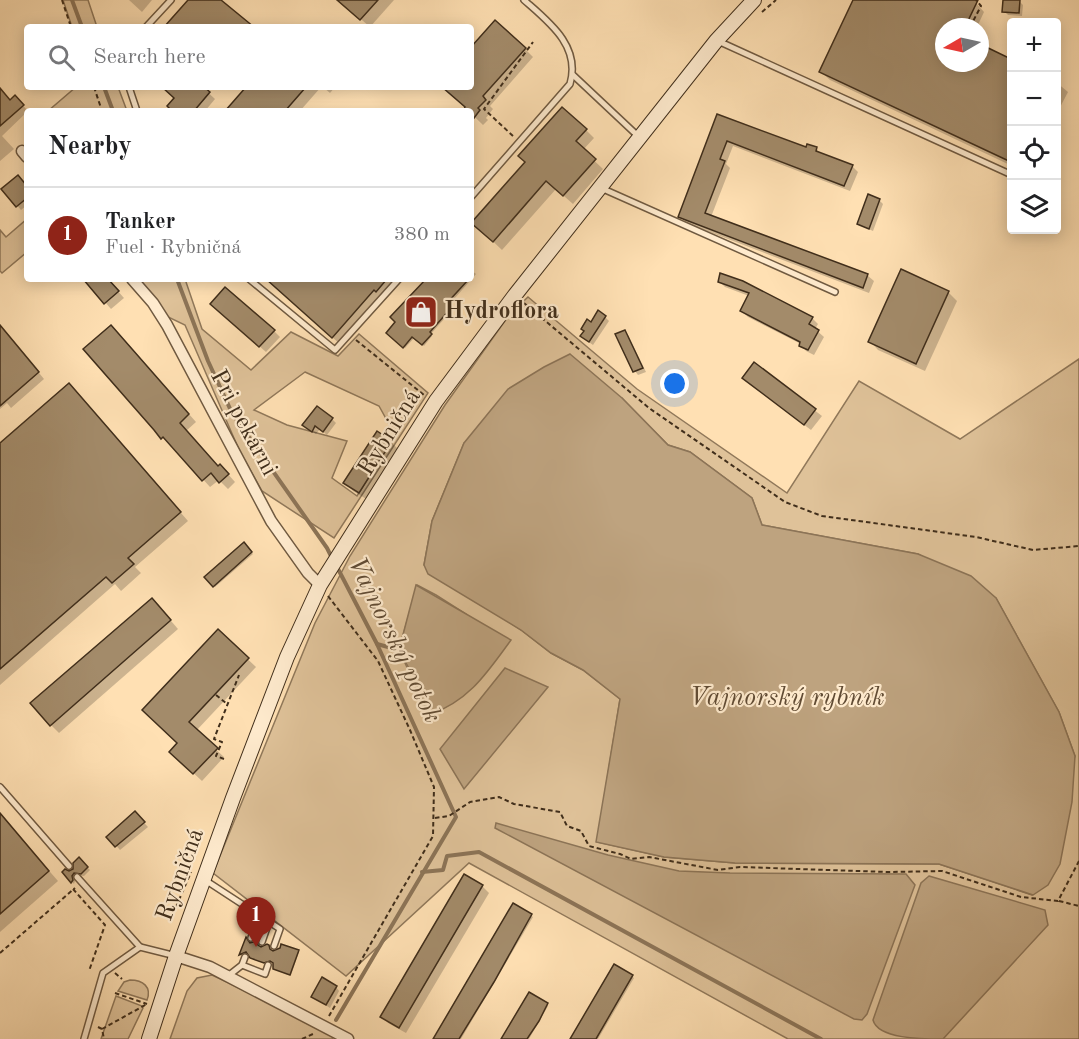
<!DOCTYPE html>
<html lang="en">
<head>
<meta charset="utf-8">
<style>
  :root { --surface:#fff; --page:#f6f6f6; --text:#202124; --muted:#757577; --line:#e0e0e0; --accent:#8f2418 }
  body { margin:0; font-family:"Old Standard TT",serif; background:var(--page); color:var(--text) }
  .controls { position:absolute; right:18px; top:18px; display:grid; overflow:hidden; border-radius:6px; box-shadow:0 3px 15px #0003 }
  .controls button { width:54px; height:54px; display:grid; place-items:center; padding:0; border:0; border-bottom:2px solid var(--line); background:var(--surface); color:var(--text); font:30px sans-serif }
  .compass { position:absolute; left:935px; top:18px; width:54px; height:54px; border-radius:50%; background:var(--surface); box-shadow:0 3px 15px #0003; rotate:261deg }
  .you { position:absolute; left:675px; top:384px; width:21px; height:21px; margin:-15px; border:4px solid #fff; border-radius:50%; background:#1a73e8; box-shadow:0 0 0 9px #1a73e833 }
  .badge { display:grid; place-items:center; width:39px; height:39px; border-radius:50%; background:var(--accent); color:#fff; font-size:20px; font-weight:700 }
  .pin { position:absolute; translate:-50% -50px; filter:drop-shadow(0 2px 3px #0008) }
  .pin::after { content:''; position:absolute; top:32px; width:21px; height:18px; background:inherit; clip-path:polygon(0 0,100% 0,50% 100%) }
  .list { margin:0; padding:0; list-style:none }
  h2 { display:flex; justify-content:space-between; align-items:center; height:78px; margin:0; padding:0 24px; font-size:26px }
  h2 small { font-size:20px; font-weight:400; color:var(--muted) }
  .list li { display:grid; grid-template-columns:39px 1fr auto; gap:18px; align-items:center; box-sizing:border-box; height:96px; padding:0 24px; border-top:2px solid var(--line) }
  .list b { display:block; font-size:22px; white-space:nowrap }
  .list p { margin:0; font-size:20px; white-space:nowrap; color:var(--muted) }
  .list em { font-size:20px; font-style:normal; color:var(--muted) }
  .icon { flex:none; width:33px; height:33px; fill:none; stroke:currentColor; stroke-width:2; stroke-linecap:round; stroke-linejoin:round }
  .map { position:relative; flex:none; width:1079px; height:1039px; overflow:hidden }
  .search { position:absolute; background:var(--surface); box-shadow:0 3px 15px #0003; left:24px; top:24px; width:450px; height:66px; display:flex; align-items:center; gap:15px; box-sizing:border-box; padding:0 21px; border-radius:6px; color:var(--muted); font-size:22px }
  .panel { position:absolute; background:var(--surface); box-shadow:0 3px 15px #0003; left:24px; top:108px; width:450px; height:174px; border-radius:6px }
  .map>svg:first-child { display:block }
</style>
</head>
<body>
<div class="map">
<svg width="1079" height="1039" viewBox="0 0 1079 1039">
  <rect width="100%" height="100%" fill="#ffe0b3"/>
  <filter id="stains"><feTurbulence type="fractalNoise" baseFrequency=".00333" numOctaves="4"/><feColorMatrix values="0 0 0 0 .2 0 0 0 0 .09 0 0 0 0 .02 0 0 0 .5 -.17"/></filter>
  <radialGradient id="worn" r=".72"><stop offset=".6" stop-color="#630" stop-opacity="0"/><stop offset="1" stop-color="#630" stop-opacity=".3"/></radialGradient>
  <g fill="#dfc299" stroke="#90785a" stroke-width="1.5" fill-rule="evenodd">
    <path d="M 63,0 L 88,0 L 97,27 L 72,27 Z"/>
    <path d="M 76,87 L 118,87 L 127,111 L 48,111 Z"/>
    <path d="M 27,219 L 27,252 L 2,273 L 0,271 L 0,230 L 6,237 Z"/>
    <path d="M 138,279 L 185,279 L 202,329 L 251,370 L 291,332 L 338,356 L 359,334 L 428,393 L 334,538 L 262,491 L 240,452 L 185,325 L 166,316 ZM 305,372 L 379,406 L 395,435 L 357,496 L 332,478 L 347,441 L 287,425 L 254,410 Z"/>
    <path d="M 528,297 L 637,389 L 787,493 L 859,381 L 960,439 L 1079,359 L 1079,1039 L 788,1039 L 469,863 L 346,976 L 213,873 L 315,623 L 350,556 L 445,405 L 510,314 ZM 622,398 L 668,445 L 690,452 L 752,498 L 762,525 L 918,554 L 996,598 L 1059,712 L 1075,756 L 1032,895 L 939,864 L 735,863 L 664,857 L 597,842 L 620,699 L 583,670 L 551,653 L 521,630 L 424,565 L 432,521 L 464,443 ZM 417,585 L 436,595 L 466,614 L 429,715 L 399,650 Z"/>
    <path d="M 212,975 L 227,982 L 334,1036 L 332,1039 L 170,1039 L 187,991 L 197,978 Z"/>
    <path d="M 130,980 C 143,980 152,987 147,1000 L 118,991 L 124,982 Z"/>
    <path d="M 116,996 L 142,1006 L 143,1008 L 128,1039 L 101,1039 Z"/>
  </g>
  <g fill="#bea37f" stroke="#8c7457" stroke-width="1.5">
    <path d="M 570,354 L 622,398 L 668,445 L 690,452 L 752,498 L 762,525 L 918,554 L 971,576 L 996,598 L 1059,712 L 1075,756 L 1072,802 L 1060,864 L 1048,885 L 1033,895 L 939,864 L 735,863 L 664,857 L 596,842 L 620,699 L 583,670 L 551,653 L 521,630 L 428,574 L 424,565 L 432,521 L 464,443 L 508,389 L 544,367 Z"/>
    <path d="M 416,585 L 511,640 C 487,673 469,701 429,715 L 412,674 L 399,650 Z"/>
    <path d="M 505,668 L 548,687 L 464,789 L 440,749 Z"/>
    <path d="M 496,823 L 608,855 L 679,871 L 730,873 L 906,874 L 915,885 L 867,1014 L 862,1020 L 854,1019 L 495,828 Z"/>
    <path d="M 929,876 L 1045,910 L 1048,925 L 943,1039 C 922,1039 878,1039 873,1020 L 921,883 Z"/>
  </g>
  <g fill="#0003">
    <path d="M 129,0 L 152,0 L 142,12 Z"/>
    <path d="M 339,0 L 394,0 L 370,27 Z"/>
    <path d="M 855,0 L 969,0 L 976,3 L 984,12 L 977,27 L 944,27 L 944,63 L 980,63 L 980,46 L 1012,61 L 1012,166 L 830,80 L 821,72 Z"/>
    <path d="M 1019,1 L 1023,5 L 1022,16 L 1008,15 L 1004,11 Z"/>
    <path d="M 471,49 L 525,49 L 533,57 L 490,106 L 493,109 L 486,118 L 488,120 L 483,125 L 444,87 L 471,87 Z"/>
    <path d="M 1056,82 L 1068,92 L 1056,115 Z"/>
    <path d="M 164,87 L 202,87 L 215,99 L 205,111 L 174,111 L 176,98 Z"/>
    <path d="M 243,87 L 321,87 L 300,111 L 227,111 L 246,89 Z"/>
    <path d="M 323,87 L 335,87 L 330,93 Z"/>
    <path d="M 0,90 L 10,102 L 15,97 L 28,111 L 2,136 L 14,149 L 0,161 Z"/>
    <path d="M 718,116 L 807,149 L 816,149 L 823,156 L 852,166 L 858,172 L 850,191 L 733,146 L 726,164 L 730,168 L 711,217 L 867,275 L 874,281 L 869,293 L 686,223 L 680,216 Z"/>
    <path d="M 586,130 L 594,138 L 583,150 L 603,169 L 573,204 L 556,189 L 502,250 L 482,231 Z"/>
    <path d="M 27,188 L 27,205 L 21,210 L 3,189 Z"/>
    <path d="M 879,200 L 883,204 L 873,231 L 858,224 Z"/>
    <path d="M 471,270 L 476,274 L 448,306 L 452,310 L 430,335 L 432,336 L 424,346 L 415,337 L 405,348 L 388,333 L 425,282 L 421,279 L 471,279 Z"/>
    <path d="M 85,279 L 107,279 L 124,298 L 111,309 Z"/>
    <path d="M 267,279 L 399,279 L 341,345 Z"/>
    <path d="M 719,281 L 743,283 L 812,318 L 818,324 L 815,329 L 824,337 L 814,355 L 806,351 L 801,344 L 748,317 L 742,311 L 749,296 L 725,287 Z"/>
    <path d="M 948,292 L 957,301 L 925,371 L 878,350 L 870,341 Z"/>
    <path d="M 218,310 L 274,331 L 280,337 L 266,352 Z"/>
    <path d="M 605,317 L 609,321 L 593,345 L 586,340 L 591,324 Z"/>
    <path d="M 0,332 L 9,336 L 44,379 L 11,408 L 7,403 L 0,409 Z"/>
    <path d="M 624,332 L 628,335 L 646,372 L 638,375 L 635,371 Z"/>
    <path d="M 118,334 L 196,422 L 186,431 L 218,467 L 227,473 L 235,482 L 228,489 L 219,480 L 210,487 L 171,444 L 170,445 L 155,430 Z"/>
    <path d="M 755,364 L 822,416 L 811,430 L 750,384 Z"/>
    <path d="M 77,394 L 188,521 L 135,567 L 141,573 L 121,591 L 115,584 L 0,685 L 0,445 Z"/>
    <path d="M 332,419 L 336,423 L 327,435 L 320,429 L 316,434 L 308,429 Z"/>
    <path d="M 391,442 L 399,450 L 368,500 L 353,491 L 345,483 Z"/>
    <path d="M 244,545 L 253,554 L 215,587 L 207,578 Z"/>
    <path d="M 159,607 L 178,629 L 59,733 L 51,725 Z"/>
    <path d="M 218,631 L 256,667 L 196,731 L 224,757 L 202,781 L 171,752 L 179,743 Z"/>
    <path d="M 135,813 L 148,827 L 120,850 L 109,837 Z"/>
    <path d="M 3,818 L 58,881 L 0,932 L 0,821 Z"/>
    <path d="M 79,859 L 90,870 L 84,876 L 77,875 L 74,884 L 64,873 L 74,870 Z"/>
    <path d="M 465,876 L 483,887 L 489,893 L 406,1033 L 388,1023 L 382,1016 Z"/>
    <path d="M 514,905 L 533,917 L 461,1039 L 435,1039 Z"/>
    <path d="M 246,939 L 249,944 L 257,942 L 259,947 L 273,952 L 298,951 L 299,952 L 291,975 L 276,970 L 273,961 L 266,964 L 253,959 L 248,953 L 242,955 Z"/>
    <path d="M 615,966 L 634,978 L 598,1039 L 572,1039 Z"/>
    <path d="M 336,987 L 339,991 L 330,1008 L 313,997 Z"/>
    <path d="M 547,1004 L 548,1006 L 529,1039 L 503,1039 Z"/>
  </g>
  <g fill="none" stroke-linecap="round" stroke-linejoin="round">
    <g stroke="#8c7457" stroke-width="4">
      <path d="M 72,0 L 82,27"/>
      <path d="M 104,87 L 113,111"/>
      <path d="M 177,279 L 208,361 L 232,413 L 327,548 L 332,558"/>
      <path d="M 336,565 L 377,644 L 456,817 L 336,1020"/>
      <path d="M 377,644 L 399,650"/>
      <path d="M 422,872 L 443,870 L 447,856 L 479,852 L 821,1039"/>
    </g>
  </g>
  <g fill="#a38b6a" stroke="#402e1b" stroke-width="1.5">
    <path d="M 188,0 L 221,0 L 254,27 L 164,27 Z"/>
    <path d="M 337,0 L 378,0 L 360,20 Z"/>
    <path d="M 853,0 L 978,0 L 965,27 L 944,27 L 944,63 L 980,63 L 980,44 L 1011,59 L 1011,162 L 819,72 Z"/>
    <path d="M 1003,0 L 1020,0 L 1019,13 L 1002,12 Z"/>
    <path d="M 495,20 L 526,48 L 483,96 L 486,100 L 478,108 L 480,110 L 474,118 L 471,115 L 471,111 L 466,111 L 464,109 L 465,107 L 442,87 L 471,87 L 471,47 Z"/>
    <path d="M 162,87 L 204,87 L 210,92 L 194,111 L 172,111 L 167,106 L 174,98 Z"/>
    <path d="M 246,87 L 306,87 L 285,111 L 225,111 Z"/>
    <path d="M 0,88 L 10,100 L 15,95 L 24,105 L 0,126 Z"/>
    <path d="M 562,107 L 587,129 L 576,141 L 596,159 L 563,196 L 546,181 L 493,242 L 471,223 L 525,162 L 518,156 Z"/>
    <path d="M 717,114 L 806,147 L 807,144 L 817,147 L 816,151 L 853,165 L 844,186 L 727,141 L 720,159 L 725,161 L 705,213 L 868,274 L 863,288 L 678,217 Z"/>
    <path d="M 18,175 L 27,186 L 27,198 L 16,207 L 1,189 Z"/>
    <path d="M 868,194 L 880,199 L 869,229 L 857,224 Z"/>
    <path d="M 901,269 L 949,291 L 916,364 L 868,342 Z"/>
    <path d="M 720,273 L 743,281 L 813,317 L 809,324 L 819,330 L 808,350 L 799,346 L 800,342 L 740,311 L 749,293 L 718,282 Z"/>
    <path d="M 83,279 L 108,279 L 119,291 L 104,304 Z"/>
    <path d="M 266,279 L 387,279 L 376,292 L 374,290 L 332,338 Z"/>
    <path d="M 426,279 L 469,279 L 447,303 L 452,307 L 430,332 L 432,334 L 422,345 L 412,337 L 403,348 L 386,333 L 395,322 L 390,317 Z"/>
    <path d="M 225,287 L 275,330 L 259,347 L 210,304 Z"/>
    <path d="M 598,310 L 606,316 L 589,342 L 580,336 L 584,331 L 581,329 L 587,319 L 591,322 Z"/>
    <path d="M 0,325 L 39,372 L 0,406 Z"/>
    <path d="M 111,325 L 189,414 L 180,423 L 218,466 L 220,464 L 229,474 L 219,483 L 211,473 L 202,481 L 163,437 L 161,439 L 154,430 L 83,349 Z"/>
    <path d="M 625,330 L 643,368 L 633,372 L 615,334 Z"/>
    <path d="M 754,362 L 816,409 L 804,425 L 742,378 Z"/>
    <path d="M 69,383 L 181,512 L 128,558 L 134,564 L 112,583 L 106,577 L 0,669 L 0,443 Z"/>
    <path d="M 317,406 L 333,418 L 323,432 L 315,426 L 312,432 L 302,425 Z"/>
    <path d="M 377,431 L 392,441 L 359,493 L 343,483 Z"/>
    <path d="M 244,542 L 252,552 L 213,587 L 204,577 Z"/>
    <path d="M 152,598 L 171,620 L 50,726 L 30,703 Z"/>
    <path d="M 218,629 L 249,658 L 189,722 L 218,748 L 193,774 L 169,752 L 177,743 L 142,710 Z"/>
    <path d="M 135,811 L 145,822 L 115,847 L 106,837 Z"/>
    <path d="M 0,813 L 49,871 L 0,914 Z"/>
    <path d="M 79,857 L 88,867 L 81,874 L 74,873 L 72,876 L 73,880 L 71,883 L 62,872 L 65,869 L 69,871 L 73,869 L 73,863 Z"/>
    <path d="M 464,874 L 483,885 L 399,1028 L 380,1017 Z"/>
    <path d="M 513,903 L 532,914 L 494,982 L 459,1039 L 433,1039 Z"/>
    <path d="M 246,937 L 250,943 L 257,941 L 258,945 L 261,947 L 267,944 L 269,945 L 270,949 L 273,951 L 280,948 L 281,944 L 299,950 L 290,975 L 273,969 L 273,963 L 270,961 L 264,963 L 250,958 L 246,952 L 239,955 Z"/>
    <path d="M 614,964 L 633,975 L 596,1039 L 570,1039 Z"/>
    <path d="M 322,977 L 337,986 L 326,1005 L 311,997 Z"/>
    <path d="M 529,992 L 548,1003 L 539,1021 L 527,1039 L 501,1039 Z"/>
  </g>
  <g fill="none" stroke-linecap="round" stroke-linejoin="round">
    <g stroke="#705a41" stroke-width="8">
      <g id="lane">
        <path d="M 146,27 L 171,0"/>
        <path d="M 718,41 L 1012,175"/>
        <path d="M 573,75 L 639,137"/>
        <path d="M 129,87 L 137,111"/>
        <path d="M 601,188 L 835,292"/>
        <path d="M 471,197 L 570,84 C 581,46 549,22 524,0"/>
        <path d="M 249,279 L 335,350 L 399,279"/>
        <path d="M 0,787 L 69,866"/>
        <path d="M 77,877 L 140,947"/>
        <path d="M 205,880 L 280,929 L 274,946"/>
        <path d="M 251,938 L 258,915"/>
        <path d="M 262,942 L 269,922"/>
        <path d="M 242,965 L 265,974 L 268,965"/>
        <path d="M 228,976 L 242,965 L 245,957"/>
        <path d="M 84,1039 L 103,973 L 140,947 L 176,956"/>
      </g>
    </g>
    <g stroke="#705a41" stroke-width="13">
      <g id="street">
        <path d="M 22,151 L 27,157"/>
        <path d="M 132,279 L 153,303 L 167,325 L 271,521 L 308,573 L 320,585"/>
        <path d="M 176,956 L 210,967 L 348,1039"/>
      </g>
    </g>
    <g stroke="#402e1b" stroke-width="16">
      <path id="secondary" d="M 149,1039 L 176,956 L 233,798 L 287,657 L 320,585 L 436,401 L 515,295 L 716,41 L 754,0"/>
    </g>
    <g stroke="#402e1b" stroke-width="2" stroke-dasharray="4.5 3" stroke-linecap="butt">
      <path d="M 62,0 L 71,27"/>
      <path d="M 762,12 L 776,0"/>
      <path d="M 970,27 L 981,6 L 976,0"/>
      <path d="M 94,87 L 102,111"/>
      <path d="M 513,136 L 484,109 L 533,42"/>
      <path d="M 524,303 L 649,408 L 785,502 L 822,516 L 976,537 L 1033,550 L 1079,546"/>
      <path d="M 356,340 L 424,395"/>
      <path d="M 328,596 L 378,661 L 410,730 L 434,787 L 433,836 L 329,1016"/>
      <path d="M 216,695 L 227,704"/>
      <path d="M 224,759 L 216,756 L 222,742 L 214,739 L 239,675"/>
      <path d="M 435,818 L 449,816 L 470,802 L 499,797 L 514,804 L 560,812 L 567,826 L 581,831 L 589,846 L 620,854 L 631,859 L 649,857 L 718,870 L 740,867 L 888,872 L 942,871 L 1021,897 L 1058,901 L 1079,861"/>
      <path d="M 73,889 L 105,925 L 89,971"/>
      <path d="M 1059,901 L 1079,906"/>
      <path d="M 170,921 L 191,872"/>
      <path d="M 0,953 L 75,888"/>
      <path d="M 115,973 L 122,979"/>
      <path d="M 115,993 L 147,1004"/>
      <path d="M 98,1027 L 102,1029 L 104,1039"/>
      <path d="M 102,1029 L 147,1004"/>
      <path d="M 302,1039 L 313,1034"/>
    </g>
    <use href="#lane" stroke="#ffebce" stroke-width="5"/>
    <use href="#street" stroke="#ffebce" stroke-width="10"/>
    <use href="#secondary" stroke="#ffebce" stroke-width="14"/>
  </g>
  <defs>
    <g id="shop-square" transform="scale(1.725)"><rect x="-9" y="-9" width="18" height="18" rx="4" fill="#8f2418" stroke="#ffebce"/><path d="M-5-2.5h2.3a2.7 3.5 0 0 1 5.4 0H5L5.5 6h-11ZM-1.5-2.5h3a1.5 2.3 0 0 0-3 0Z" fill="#fff"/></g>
  </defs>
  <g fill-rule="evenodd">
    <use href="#shop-square" x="421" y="312"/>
  </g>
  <g text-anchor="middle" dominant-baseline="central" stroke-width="4.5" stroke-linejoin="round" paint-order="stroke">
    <g font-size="24" font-weight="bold" fill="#402e1b" stroke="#ffebce" text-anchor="start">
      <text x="444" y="312">Hydroflora</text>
    </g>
    <g font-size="24" fill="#402e1b" stroke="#ffebce">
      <text transform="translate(243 423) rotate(62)">Pri pekárni</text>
      <text transform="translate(390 433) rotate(-58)">Rybničná</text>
      <text transform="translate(181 875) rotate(-70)">Rybničná</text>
    </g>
    <g font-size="26" font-style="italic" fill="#604b34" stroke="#ffebce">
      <text transform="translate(394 640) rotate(64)">Vajnorský potok</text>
      <text x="787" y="698">Vajnorský rybník</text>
    </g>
  </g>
  <rect width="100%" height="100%" filter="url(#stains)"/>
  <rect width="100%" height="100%" fill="url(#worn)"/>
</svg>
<div class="controls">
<button>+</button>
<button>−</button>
<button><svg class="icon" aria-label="locate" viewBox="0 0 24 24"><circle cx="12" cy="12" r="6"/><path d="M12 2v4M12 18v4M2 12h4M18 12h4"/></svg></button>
<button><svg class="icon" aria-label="layers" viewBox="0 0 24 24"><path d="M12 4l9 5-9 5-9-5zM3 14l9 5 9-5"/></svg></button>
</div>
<svg class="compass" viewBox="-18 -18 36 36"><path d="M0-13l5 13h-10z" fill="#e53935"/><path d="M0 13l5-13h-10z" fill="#757577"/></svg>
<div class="you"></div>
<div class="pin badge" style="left:256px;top:947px">1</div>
<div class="search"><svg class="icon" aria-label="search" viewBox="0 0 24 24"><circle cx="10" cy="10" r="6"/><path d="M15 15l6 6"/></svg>Search here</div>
<section class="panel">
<h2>Nearby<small></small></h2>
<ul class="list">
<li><span class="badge">1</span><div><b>Tanker</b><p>Fuel · Rybničná</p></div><em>380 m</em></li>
</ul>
</section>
</div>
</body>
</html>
